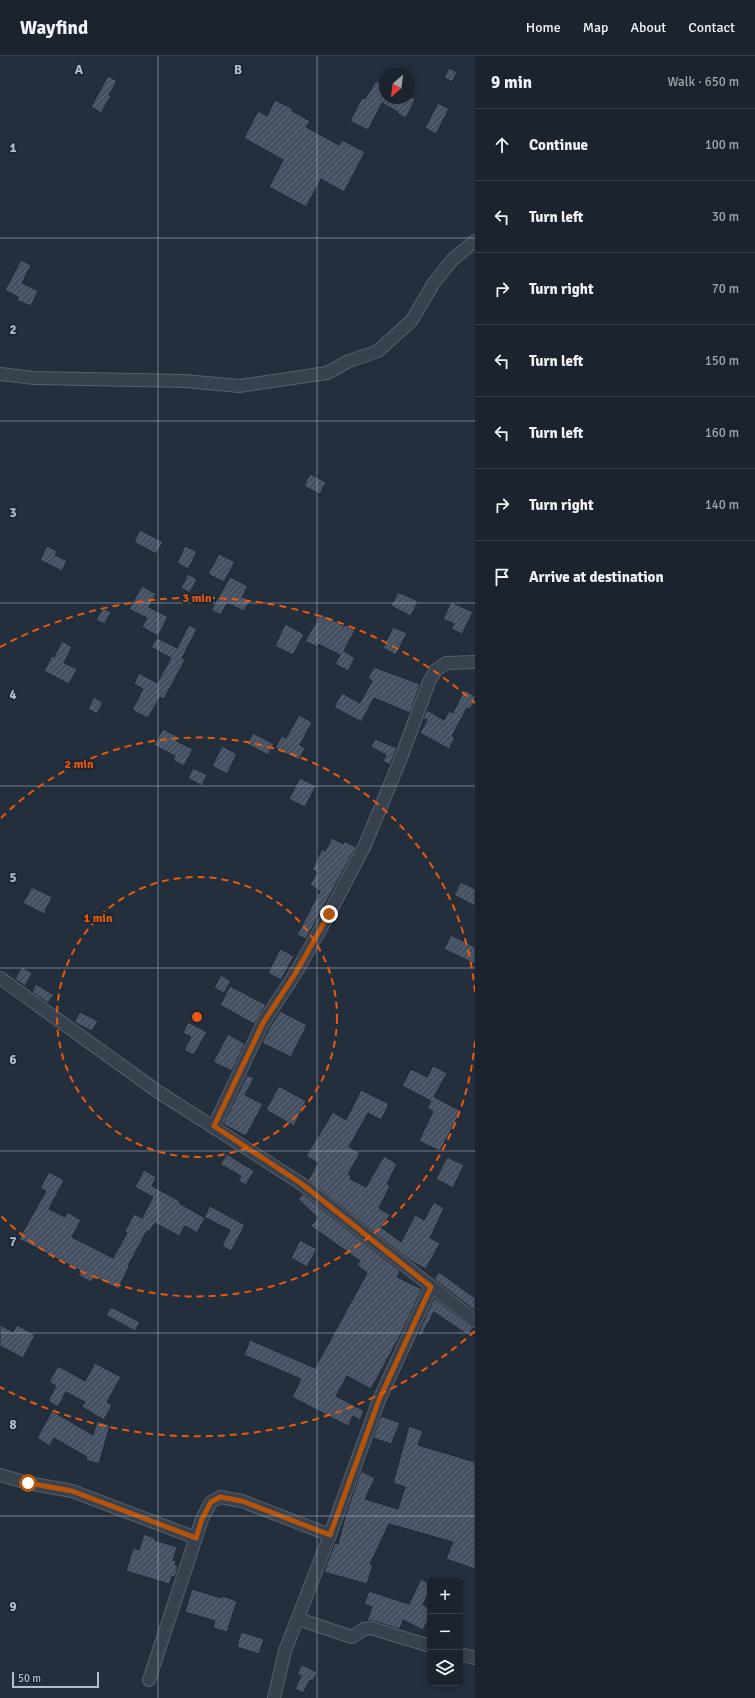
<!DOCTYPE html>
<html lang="en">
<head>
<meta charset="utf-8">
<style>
  :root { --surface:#1b232e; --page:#242b36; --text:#f1f3f6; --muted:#a0a4aa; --line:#39404a }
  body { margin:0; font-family:Signika,sans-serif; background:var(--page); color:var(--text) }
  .controls { position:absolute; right:12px; bottom:12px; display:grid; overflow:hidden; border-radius:6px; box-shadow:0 2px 6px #0003 }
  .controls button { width:36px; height:36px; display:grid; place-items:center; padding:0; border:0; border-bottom:1px solid var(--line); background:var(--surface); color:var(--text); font:20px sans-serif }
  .compass { position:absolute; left:379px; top:12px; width:36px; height:36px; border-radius:50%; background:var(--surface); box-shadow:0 2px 6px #0003; rotate:208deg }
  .scale { position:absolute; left:12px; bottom:10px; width:87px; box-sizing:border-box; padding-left:4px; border:2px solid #b4bcc9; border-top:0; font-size:11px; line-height:14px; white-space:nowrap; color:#b4bcc9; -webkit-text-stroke:3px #1d2633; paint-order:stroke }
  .stop { position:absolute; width:12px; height:12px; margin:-9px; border:3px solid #b45309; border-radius:50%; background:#fff }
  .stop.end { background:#b45309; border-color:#fff; box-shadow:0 1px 4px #0008 }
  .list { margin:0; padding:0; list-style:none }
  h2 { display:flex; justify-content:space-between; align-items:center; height:52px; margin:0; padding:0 16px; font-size:17px }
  h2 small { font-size:13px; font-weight:400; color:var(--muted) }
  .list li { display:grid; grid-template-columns:26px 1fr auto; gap:12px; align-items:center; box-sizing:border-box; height:72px; padding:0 16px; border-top:1px solid var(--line) }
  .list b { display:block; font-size:15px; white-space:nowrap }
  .list em { font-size:13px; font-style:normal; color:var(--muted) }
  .icon { flex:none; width:22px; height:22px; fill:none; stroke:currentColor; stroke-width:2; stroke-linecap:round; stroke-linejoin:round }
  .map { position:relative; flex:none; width:475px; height:1642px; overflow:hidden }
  header { display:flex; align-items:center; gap:24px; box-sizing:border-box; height:56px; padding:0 20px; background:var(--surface); border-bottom:1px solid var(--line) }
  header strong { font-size:19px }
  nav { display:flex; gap:22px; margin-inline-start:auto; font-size:14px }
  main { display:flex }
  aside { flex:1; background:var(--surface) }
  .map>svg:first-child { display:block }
</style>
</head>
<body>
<header>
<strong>Wayfind</strong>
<nav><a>Home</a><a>Map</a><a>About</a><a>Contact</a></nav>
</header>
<main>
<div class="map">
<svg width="475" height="1642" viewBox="0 0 475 1642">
  <defs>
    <pattern id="building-hatch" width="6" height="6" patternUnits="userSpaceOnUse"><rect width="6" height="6" fill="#455162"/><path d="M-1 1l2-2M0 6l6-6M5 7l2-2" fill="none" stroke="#5d6877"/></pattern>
  </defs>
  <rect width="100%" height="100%" fill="#242f3e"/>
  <g fill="url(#building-hatch)" stroke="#1f2835">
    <path d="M 449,12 L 457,16 L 452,26 L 444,21 Z"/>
    <path d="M 108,20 L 117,25 L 109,39 L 111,40 L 101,57 L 91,51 Z"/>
    <path d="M 376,25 L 385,30 L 385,42 L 416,42 L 406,62 L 397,57 L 398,56 L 382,47 L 368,74 L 350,65 L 362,42 L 365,43 Z"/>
    <path d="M 275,44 L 293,53 L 292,55 L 310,65 L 306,71 L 339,89 L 342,84 L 365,96 L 344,136 L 321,123 L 306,151 L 269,131 L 283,104 L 244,82 L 258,55 L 267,60 Z"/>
    <path d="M 438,47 L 449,53 L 436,78 L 425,72 Z"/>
    <path d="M 21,204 L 31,209 L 22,227 L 38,235 L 31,250 L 17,244 L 18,241 L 5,234 Z"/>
    <path d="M 310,418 L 326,426 L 320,438 L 304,430 Z"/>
    <path d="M 140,474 L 163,486 L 156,498 L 134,486 Z"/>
    <path d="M 47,490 L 57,495 L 55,499 L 67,505 L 62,515 L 40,504 Z"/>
    <path d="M 185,490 L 197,496 L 188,513 L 177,507 Z"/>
    <path d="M 219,498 L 235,506 L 224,526 L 208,518 Z"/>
    <path d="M 188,518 L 197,523 L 190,537 L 181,532 Z"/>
    <path d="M 230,521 L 248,530 L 242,541 L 250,545 L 244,555 L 227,547 L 221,559 L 211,554 Z"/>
    <path d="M 142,530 L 156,538 L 149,551 L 168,561 L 158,580 L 142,571 L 147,562 L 129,553 Z"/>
    <path d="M 398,536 L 418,545 L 411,560 L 391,550 Z"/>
    <path d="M 451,546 L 473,556 L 462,578 L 451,573 L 454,568 L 443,563 Z"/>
    <path d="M 103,552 L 111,556 L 105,568 L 96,564 Z"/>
    <path d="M 321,558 L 344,570 L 345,569 L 355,574 L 344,595 L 355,602 L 348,615 L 335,608 L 340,599 L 318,588 L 317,591 L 305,585 Z"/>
    <path d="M 285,568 L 304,578 L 293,599 L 275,590 Z"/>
    <path d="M 189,569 L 197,573 L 182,602 L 185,604 L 164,643 L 160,641 L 148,662 L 132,654 L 143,633 L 134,628 L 139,617 L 157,627 L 171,602 L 151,591 L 157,582 L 177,592 Z"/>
    <path d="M 393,571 L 407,577 L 396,599 L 383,592 Z"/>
    <path d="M 62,585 L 72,591 L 64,607 L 77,613 L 69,628 L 44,615 L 52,600 L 54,601 Z"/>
    <path d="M 374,611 L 420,628 L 410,657 L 374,642 L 361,666 L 334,651 L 342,637 L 360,647 L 372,625 L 368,622 Z"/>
    <path d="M 464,634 L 475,640 L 475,645 L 470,653 L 467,652 L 452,680 L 455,682 L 449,693 L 420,677 L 427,664 L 423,663 L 427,654 L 444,664 L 449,655 L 453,657 Z"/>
    <path d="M 94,641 L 103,646 L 97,658 L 88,653 Z"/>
    <path d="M 299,659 L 312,666 L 300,689 L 305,692 L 299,704 L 275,692 L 282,680 L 286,682 Z"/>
    <path d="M 163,673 L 178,681 L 176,685 L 193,693 L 184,710 L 173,704 L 175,700 L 154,689 Z"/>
    <path d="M 253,677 L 274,688 L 268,699 L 247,688 Z"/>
    <path d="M 375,683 L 397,692 L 390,709 L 383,705 L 386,699 L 371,691 Z"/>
    <path d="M 222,690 L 237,698 L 227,718 L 212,710 Z"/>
    <path d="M 193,712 L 207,719 L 202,730 L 188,722 Z"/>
    <path d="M 300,722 L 316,730 L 305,751 L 289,743 Z"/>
    <path d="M 332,782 L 343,788 L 344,785 L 356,791 L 306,883 L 297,879 L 320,835 L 310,829 L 317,816 L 312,814 L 322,793 L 325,795 Z"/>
    <path d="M 461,826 L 475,833 L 475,850 L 454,839 Z"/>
    <path d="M 32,831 L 52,841 L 44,858 L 23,847 Z"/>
    <path d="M 451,879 L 475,891 L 475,908 L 444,893 Z"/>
    <path d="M 280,893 L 294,900 L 281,924 L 268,917 Z"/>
    <path d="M 22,911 L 32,917 L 25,930 L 15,923 Z"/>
    <path d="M 221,919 L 231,925 L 224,937 L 214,932 Z"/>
    <path d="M 36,928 L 54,939 L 48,947 L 32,936 Z"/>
    <path d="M 230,930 L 266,949 L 254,968 L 220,949 Z"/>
    <path d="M 280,955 L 307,969 L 291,1001 L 262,987 L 270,971 Z"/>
    <path d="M 80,956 L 98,965 L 92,975 L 74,966 Z"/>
    <path d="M 188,966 L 207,976 L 194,999 L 184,994 L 191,981 L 183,977 Z"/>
    <path d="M 228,978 L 245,988 L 232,1015 L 213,1006 Z"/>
    <path d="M 433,1010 L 447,1017 L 434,1041 L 461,1055 L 440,1095 L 419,1085 L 433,1055 L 427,1052 L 431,1045 L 402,1030 L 411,1013 L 427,1021 Z"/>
    <path d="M 247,1019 L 254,1022 L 245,1039 L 263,1048 L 246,1080 L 223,1068 Z"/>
    <path d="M 279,1030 L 306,1045 L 294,1070 L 266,1054 Z"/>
    <path d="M 361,1034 L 389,1048 L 381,1064 L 368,1057 L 349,1091 L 360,1097 L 348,1118 L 351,1120 L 350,1123 L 366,1131 L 384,1100 L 397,1108 L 387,1128 L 390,1130 L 379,1152 L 390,1159 L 382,1172 L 401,1186 L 415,1159 L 424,1164 L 434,1146 L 444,1152 L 430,1182 L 440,1187 L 426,1213 L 411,1205 L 308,1124 L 318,1107 L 306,1100 L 333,1056 L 346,1064 Z"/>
    <path d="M 227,1098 L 254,1115 L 246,1129 L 238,1125 L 241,1120 L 220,1108 Z"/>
    <path d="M 447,1101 L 464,1109 L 453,1132 L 436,1123 Z"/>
    <path d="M 144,1114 L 156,1121 L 152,1130 L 180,1145 L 179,1147 L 205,1162 L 197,1177 L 185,1170 L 179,1180 L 155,1167 L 149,1176 L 147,1175 L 128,1210 L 129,1211 L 118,1233 L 94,1221 L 91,1226 L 78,1219 L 81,1215 L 19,1183 L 46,1135 L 40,1132 L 49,1116 L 64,1124 L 49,1153 L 65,1161 L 67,1156 L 81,1164 L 72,1181 L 113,1202 L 127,1177 L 125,1175 L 134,1158 L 142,1162 L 153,1141 L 135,1131 Z"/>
    <path d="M 303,1138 L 400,1215 L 397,1221 L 422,1233 L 402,1276 L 371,1333 L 347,1320 L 336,1340 L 364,1355 L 360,1364 L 353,1360 L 348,1370 L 292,1341 L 301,1323 L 244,1299 L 250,1284 L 315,1312 L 367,1217 L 357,1209 L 360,1205 L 311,1170 L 318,1162 L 298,1143 Z"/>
    <path d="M 210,1150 L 245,1169 L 231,1195 L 222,1190 L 230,1174 L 204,1161 Z"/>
    <path d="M 300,1184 L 317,1193 L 307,1211 L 291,1202 Z"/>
    <path d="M 439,1216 L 475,1242 L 475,1255 L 434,1223 Z"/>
    <path d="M 434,1242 L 473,1272 L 468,1279 L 434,1256 L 421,1280 L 418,1278 Z"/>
    <path d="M 111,1251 L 140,1266 L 135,1275 L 106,1259 Z"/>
    <path d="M 0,1269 L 13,1276 L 17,1269 L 35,1279 L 23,1302 L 0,1290 Z"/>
    <path d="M 95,1307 L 121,1321 L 107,1346 L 112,1349 L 104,1364 L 82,1351 L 85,1346 L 66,1336 L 58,1351 L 48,1345 L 56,1330 L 49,1326 L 58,1310 L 85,1325 Z"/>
    <path d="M 52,1355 L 93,1379 L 97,1365 L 110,1369 L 99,1408 L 86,1404 L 87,1401 L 54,1382 L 50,1390 L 37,1382 Z"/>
    <path d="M 381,1360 L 400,1367 L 391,1388 L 373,1382 Z"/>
    <path d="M 409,1370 L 423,1375 L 418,1389 L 475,1406 L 475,1513 L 446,1503 L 453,1486 L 389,1468 L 370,1508 L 373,1509 L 367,1528 L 324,1516 L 335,1487 L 338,1488 L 346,1458 L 361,1415 L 375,1422 L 365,1443 L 398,1453 L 405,1431 L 393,1427 Z"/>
    <path d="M 144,1478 L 155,1482 L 154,1484 L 177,1491 L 173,1504 L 176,1505 L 175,1509 L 178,1511 L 175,1521 L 172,1520 L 169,1528 L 126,1515 L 133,1492 L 139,1494 Z"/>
    <path d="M 421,1523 L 430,1528 L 430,1534 L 423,1549 L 430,1552 L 430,1560 L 423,1574 L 403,1564 L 400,1573 L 373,1565 L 367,1565 L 372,1551 L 364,1548 L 369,1535 L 409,1548 Z"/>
    <path d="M 192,1533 L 222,1542 L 223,1540 L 237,1545 L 227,1576 L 213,1572 L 215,1565 L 185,1556 Z"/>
    <path d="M 241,1576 L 264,1583 L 259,1598 L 237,1591 Z"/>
    <path d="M 302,1609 L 317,1616 L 313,1625 L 310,1624 L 303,1637 L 295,1633 L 301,1620 L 297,1618 Z"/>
  </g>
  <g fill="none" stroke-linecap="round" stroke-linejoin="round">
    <g stroke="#565f6c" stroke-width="14">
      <g id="minor">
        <path d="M 0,318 L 34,322 L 185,325 L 239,330 L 327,317 L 349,305 L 378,295 L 412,264 L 433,228 L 452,204 L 475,185"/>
        <path d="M 0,922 L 157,1035 L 302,1128 L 475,1265"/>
        <path d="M 214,1070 L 263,967 L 295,918 L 329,858 L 365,789 L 401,702 L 429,626 L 436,614 L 446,607 L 475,606"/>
        <path d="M 0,1419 L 28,1427 L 72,1435 L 196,1482"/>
        <path d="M 298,1563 L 352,1581 L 364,1573 L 371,1572 L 430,1590"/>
        <path d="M 460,1598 L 475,1602"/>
        <path d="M 149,1624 L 202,1463 L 211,1446 L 220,1441 L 242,1445 L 330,1479"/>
        <path d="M 274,1642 L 285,1595 L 330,1479 L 379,1344 L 431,1231"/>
      </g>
    </g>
    <use href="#minor" stroke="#38414e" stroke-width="12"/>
  </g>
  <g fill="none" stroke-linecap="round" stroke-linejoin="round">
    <path stroke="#b45309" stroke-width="5" d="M 28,1427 L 72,1435 L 196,1482 L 202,1463 L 211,1446 L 220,1441 L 242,1445 L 330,1479 L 379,1344 L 431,1231 L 302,1128 L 214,1070 L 263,967 L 295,918 L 329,858"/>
  </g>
  <path fill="none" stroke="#b4bcc9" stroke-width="1" stroke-opacity="0.55" d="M 158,0 L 158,1642M 317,0 L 317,1642M 0,182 L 475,182M 0,365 L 475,365M 0,547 L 475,547M 0,730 L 475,730M 0,912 L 475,912M 0,1095 L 475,1095M 0,1277 L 475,1277M 0,1460 L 475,1460"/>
  <g fill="none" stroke="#e8590c" stroke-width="2" stroke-dasharray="7 5">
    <circle cx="197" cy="961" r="140"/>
    <path d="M475 985A279 279 0 0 1 1 1160M1 762A279 279 0 0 1 475 937"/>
    <path d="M475 1275A419 419 0 0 1 0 1331M0 591A419 419 0 0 1 475 647"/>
  </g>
  <g font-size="13" text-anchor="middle" font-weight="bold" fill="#b4bcc9" stroke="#1d2633" stroke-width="4" stroke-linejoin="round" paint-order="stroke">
    <text x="79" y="18">A</text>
    <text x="238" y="18">B</text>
    <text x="13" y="96">1</text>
    <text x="13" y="278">2</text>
    <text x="13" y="461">3</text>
    <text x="13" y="643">4</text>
    <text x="13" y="826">5</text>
    <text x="13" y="1008">6</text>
    <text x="13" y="1190">7</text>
    <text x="13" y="1373">8</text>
    <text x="13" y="1555">9</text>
  </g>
  <circle cx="197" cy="961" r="6" fill="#e8590c" stroke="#1d2633" stroke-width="2"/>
  <g font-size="12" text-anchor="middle" font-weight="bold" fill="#e8590c" stroke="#1d2633" stroke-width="4" stroke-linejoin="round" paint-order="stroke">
    <text x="197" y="546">3 min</text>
    <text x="79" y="712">2 min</text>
    <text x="98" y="866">1 min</text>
  </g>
</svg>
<div class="controls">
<button>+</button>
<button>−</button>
<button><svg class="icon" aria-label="layers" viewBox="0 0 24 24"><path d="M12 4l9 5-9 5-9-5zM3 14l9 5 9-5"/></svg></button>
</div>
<svg class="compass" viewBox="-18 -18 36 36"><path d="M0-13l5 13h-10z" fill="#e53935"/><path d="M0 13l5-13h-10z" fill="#a0a4aa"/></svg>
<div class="scale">50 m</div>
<div class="stop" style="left:28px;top:1427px"></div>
<div class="stop end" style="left:329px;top:858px"></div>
</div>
<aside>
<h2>9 min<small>Walk · 650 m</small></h2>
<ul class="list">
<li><svg class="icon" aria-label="ahead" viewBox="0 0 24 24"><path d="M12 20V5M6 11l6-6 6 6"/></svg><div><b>Continue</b></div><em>100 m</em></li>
<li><svg class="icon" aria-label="left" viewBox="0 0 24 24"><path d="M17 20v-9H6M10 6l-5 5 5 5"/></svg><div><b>Turn left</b></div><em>30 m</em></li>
<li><svg class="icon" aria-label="right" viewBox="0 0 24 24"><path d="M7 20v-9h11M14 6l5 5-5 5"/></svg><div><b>Turn right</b></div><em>70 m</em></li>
<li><svg class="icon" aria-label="left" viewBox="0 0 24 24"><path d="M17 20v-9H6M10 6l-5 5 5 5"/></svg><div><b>Turn left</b></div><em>150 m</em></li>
<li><svg class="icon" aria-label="left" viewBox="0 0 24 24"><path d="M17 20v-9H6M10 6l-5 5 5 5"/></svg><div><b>Turn left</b></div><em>160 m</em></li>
<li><svg class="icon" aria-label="right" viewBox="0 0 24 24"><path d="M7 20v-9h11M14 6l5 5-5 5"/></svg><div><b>Turn right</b></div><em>140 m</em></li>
<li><svg class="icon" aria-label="arrive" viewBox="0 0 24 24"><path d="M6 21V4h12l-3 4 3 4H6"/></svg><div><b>Arrive at destination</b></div></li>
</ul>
</aside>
</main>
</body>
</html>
